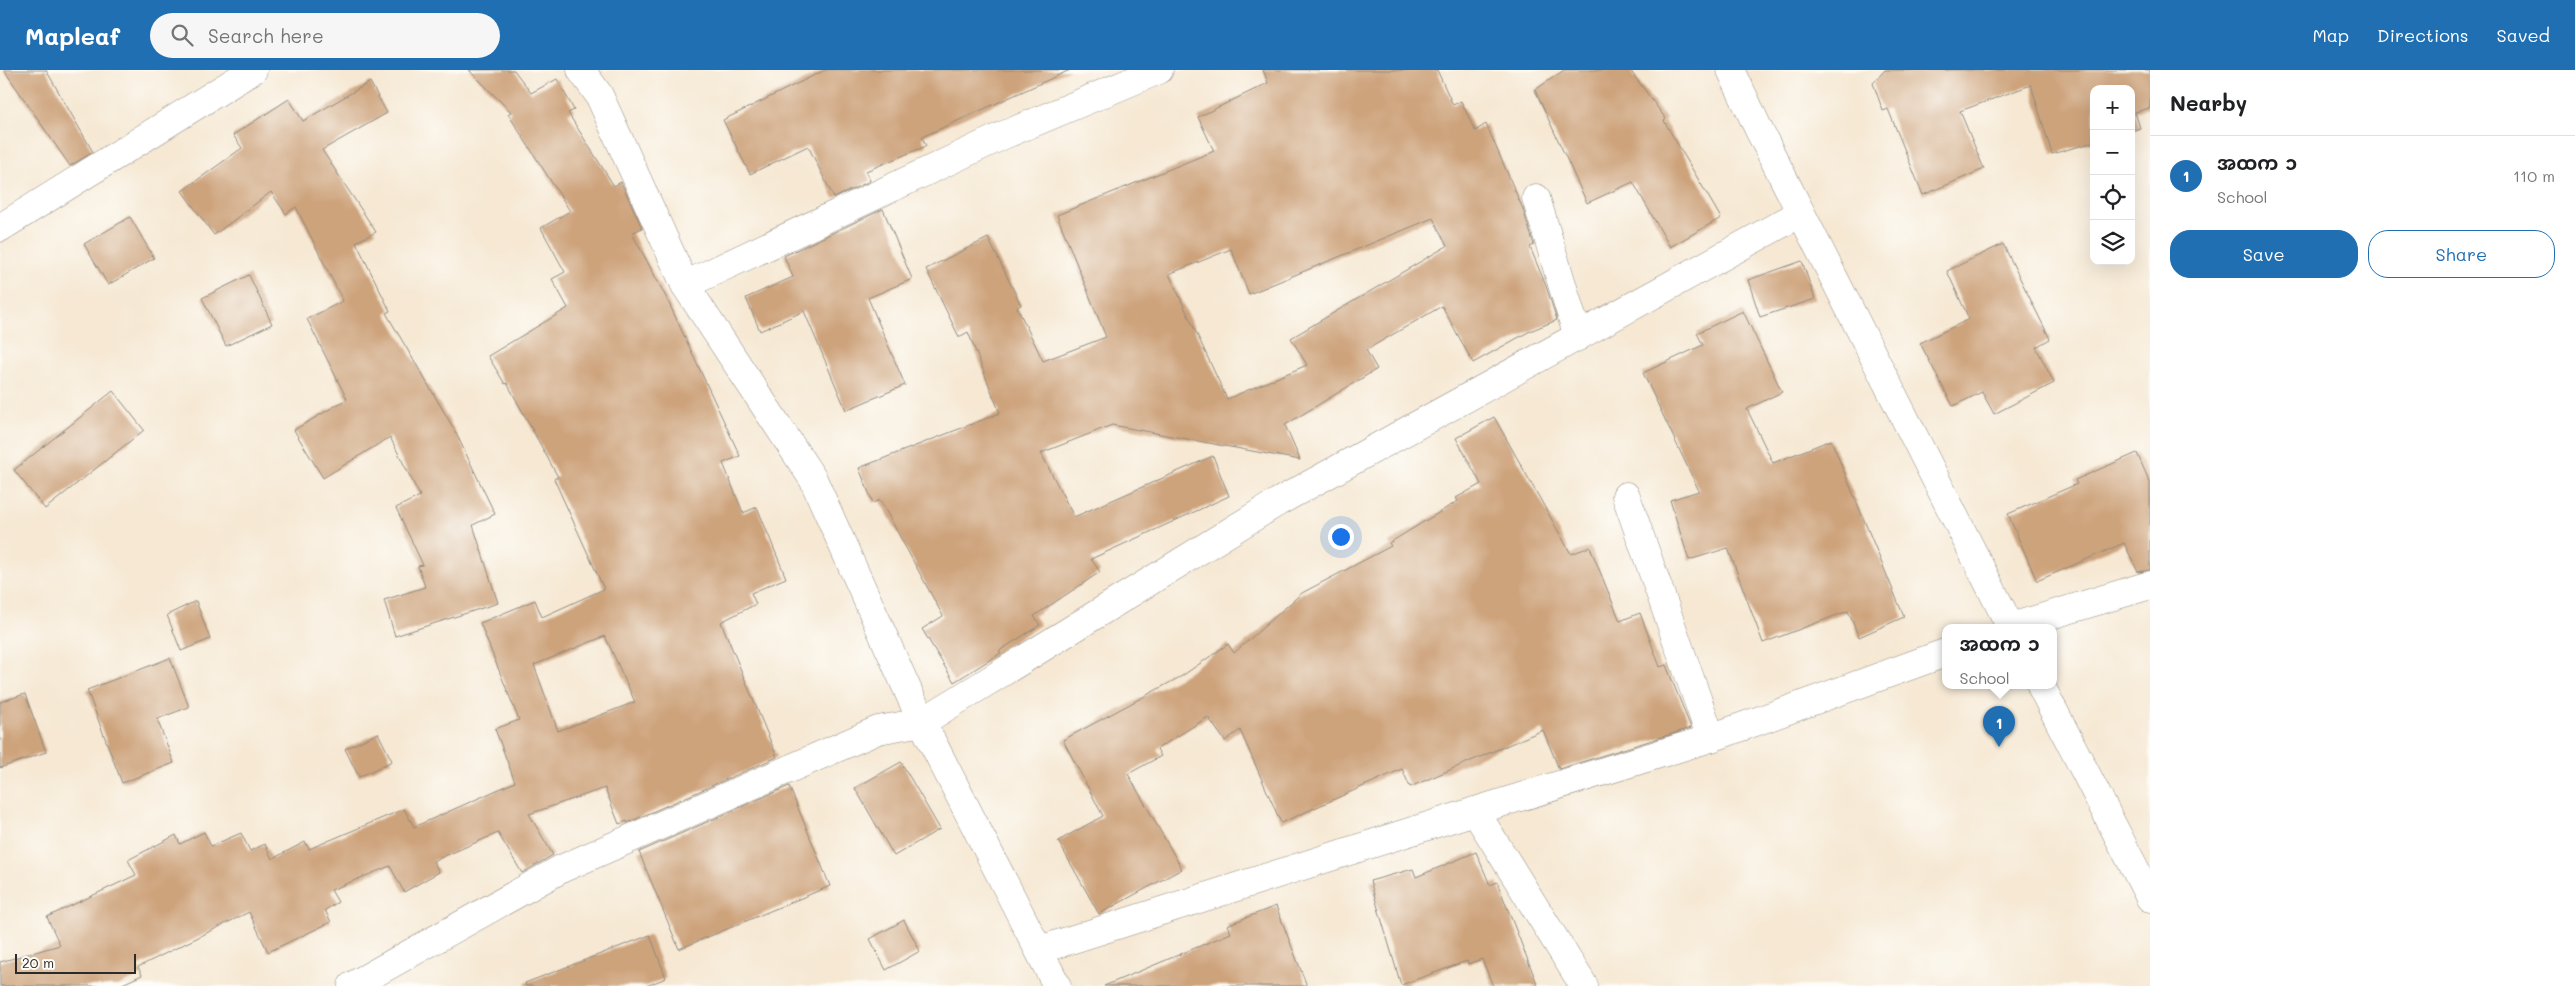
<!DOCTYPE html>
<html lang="en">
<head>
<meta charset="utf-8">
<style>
  :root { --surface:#fff; --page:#f6f6f6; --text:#202124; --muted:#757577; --line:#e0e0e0; --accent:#1f6fb2 }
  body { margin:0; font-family:Mali,"Noto Sans Myanmar",sans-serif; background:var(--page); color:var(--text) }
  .controls { position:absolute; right:15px; top:15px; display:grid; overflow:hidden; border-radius:10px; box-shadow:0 5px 20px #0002 }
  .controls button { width:45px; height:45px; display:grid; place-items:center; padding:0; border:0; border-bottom:1px solid var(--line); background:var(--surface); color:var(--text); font:25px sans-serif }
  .scale { position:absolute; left:15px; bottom:12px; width:121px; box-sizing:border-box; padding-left:5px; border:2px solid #2b2b2b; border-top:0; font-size:14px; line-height:18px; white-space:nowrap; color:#2b2b2b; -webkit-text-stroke:4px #fdfcf7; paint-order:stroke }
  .you { position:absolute; left:1340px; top:466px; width:18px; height:18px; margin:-12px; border:4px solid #fff; border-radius:50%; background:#1a73e8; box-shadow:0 0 0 8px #1a73e833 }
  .badge { display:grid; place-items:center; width:32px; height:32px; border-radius:50%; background:var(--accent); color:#fff; font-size:16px; font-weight:700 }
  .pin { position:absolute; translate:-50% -41px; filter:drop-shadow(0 1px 2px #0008) }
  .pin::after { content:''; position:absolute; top:26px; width:18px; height:15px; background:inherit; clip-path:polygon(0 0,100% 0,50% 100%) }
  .popup { position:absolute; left:1942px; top:554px; width:115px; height:65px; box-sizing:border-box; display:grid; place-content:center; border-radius:10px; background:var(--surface); filter:drop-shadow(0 1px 4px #0005); font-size:16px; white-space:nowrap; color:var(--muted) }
  .popup b { font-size:19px; color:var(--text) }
  .popup::after { content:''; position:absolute; left:50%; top:100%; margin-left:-10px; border:10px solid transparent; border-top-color:var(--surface) }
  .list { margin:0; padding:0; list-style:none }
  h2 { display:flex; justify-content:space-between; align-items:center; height:65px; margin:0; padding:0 20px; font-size:21px }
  h2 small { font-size:16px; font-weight:400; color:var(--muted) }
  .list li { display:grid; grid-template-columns:32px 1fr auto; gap:15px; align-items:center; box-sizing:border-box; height:80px; padding:0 20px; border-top:1px solid var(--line) }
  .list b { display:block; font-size:19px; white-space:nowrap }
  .list p { margin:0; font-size:16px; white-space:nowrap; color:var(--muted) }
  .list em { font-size:16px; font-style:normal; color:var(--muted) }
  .actions { display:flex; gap:10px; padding:15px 20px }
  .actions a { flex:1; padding:11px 0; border:1px solid var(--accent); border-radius:20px; text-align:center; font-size:18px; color:var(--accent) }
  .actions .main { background:var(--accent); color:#fff }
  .icon { flex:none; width:28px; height:28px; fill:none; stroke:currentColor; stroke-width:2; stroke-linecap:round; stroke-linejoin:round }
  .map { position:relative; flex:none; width:2150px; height:916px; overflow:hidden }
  header { display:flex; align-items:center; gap:30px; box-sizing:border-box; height:70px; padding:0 25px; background:var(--accent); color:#fff }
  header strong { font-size:24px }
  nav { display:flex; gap:28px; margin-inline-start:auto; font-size:18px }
  .search { width:350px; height:45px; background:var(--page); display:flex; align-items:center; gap:12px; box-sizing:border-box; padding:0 18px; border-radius:28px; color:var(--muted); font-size:19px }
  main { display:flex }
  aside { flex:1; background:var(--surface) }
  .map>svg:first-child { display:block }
</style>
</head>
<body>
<header>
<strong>Mapleaf</strong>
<div class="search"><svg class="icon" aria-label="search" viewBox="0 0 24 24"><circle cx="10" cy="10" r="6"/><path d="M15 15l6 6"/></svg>Search here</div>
<nav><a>Map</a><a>Directions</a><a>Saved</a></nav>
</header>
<main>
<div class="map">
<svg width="2150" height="916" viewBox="0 0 2150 916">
  <rect width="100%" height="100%" fill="#fdfcf7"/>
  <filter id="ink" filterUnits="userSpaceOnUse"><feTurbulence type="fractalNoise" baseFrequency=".02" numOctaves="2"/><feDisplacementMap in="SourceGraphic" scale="10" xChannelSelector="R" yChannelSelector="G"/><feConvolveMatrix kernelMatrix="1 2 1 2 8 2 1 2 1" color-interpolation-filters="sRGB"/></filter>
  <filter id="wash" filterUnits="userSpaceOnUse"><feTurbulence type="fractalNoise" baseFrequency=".0096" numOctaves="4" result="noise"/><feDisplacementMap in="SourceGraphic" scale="20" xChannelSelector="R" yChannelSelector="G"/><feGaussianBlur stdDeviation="1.12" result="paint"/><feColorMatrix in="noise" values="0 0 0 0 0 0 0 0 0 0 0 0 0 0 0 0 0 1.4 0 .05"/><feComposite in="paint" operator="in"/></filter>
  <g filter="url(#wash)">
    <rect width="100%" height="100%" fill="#f6e8d3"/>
    <g id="blocks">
      <g fill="#cda37c" fill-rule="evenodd">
        <path d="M 4,0 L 46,0 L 93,82 L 70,96 Z"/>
        <path d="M 469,0 L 514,0 L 531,23 L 557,9 L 574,40 L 568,43 L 614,116 L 621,112 L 642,158 L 632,163 L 667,229 L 740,386 L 723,393 L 743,443 L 757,437 L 786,508 L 751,523 L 756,534 L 721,552 L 777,687 L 627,753 L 627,751 L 619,754 L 605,718 L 529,744 L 553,785 L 522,803 L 498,763 L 433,791 L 439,802 L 404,822 L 390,796 L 331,820 L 338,832 L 325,840 L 331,852 L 268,882 L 249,842 L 138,897 L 142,905 L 118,916 L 0,916 L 0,892 L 60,875 L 47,847 L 136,805 L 128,790 L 176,765 L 180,774 L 204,762 L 211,776 L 241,763 L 250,781 L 265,774 L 272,789 L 305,772 L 309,779 L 404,739 L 414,757 L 515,712 L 495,659 L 519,650 L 480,553 L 535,530 L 542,547 L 604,519 L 554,409 L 558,407 L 507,313 L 505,314 L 488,286 L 568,238 L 552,209 L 565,202 L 541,158 L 570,141 L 508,44 L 511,42 ZM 605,566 L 635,632 L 558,661 L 534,595 Z"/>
        <path d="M 825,0 L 1070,0 L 922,67 L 926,76 L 866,101 L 870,111 L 834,128 L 808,76 L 750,104 L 723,50 Z"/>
        <path d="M 1263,0 L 1437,0 L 1453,35 L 1461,31 L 1475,61 L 1486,54 L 1523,139 L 1534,175 L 1530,177 L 1546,216 L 1557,250 L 1530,261 L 1473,293 L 1442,236 L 1366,280 L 1377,299 L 1285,355 L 1300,390 L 1112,355 L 1041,383 L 1074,447 L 1213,386 L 1229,426 L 1091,489 L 1100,502 L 1034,546 L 1040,555 L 999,581 L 1001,583 L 954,612 L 922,559 L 943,546 L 880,430 L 873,433 L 859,398 L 1000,343 L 968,262 L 959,267 L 926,199 L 988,168 L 1021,235 L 1017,237 L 1043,291 L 1106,267 L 1057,145 L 1214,81 L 1198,47 L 1268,13 ZM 1433,148 L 1447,176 L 1291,268 L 1307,295 L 1227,329 L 1169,204 L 1231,179 L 1249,224 Z"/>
        <path d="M 1564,0 L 1630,0 L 1666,49 L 1664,51 L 1721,148 L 1670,177 L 1633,112 L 1587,133 L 1535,20 Z"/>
        <path d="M 1885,0 L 2150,0 L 2150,38 L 2135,42 L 2140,58 L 2131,61 L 2131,19 L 2094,19 L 2094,72 L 2052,84 L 2031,15 L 1960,41 L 1984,99 L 1923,125 L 1888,39 L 1883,41 L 1873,13 Z"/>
        <path d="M 370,12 L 387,43 L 322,80 L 376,162 L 356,172 L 390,241 L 386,243 L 454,359 L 495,444 L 473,455 L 498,533 L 395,566 L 384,530 L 425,517 L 418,496 L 423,495 L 396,438 L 420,426 L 390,367 L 323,408 L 294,360 L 347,329 L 307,249 L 343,231 L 296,137 L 286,144 L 271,122 L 214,165 L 182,121 L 242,78 L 233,65 L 289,29 L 303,51 Z"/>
        <path d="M 883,139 L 912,209 L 868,228 L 905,315 L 846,340 L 804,241 L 760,261 L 746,228 L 793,207 L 784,186 Z"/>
        <path d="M 130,147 L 154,188 L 108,215 L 84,174 Z"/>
        <path d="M 2003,174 L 2050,269 L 2036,277 L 2054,313 L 1994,344 L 1982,322 L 1953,336 L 1920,273 L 1969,249 L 1947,201 Z"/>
        <path d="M 1802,191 L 1815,229 L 1760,247 L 1748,210 Z"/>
        <path d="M 249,205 L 272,254 L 226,276 L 202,228 Z"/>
        <path d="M 1743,241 L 1782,322 L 1747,339 L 1773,393 L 1831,370 L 1904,547 L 1859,567 L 1848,541 L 1763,573 L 1728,478 L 1689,490 L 1670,430 L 1699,421 L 1643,303 L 1703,275 L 1697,263 Z"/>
        <path d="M 113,321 L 144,360 L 45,439 L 14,400 Z"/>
        <path d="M 1494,347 L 1571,484 L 1590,477 L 1620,551 L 1640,543 L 1660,597 L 1666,595 L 1691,658 L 1559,699 L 1543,660 L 1410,717 L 1402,699 L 1281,753 L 1240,660 L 1225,671 L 1208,647 L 1157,679 L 1161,686 L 1128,704 L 1182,799 L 1099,844 L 1058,771 L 1103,746 L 1063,670 L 1182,606 L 1228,574 L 1234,583 L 1302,523 L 1391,476 L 1389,473 L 1458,431 L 1456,428 L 1481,414 L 1456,368 Z"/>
        <path d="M 2137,383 L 2150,413 L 2150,500 L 2138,502 L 2124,473 L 2037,511 L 2008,444 L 2077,414 L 2075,410 Z"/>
        <path d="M 196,531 L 210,569 L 181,581 L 167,545 Z"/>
        <path d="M 170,588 L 189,637 L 157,649 L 174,693 L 122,713 L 87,620 Z"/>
        <path d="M 25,624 L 46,682 L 0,698 L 0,632 Z"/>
        <path d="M 378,663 L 392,691 L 359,707 L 345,679 Z"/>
        <path d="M 901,692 L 940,759 L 894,786 L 855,718 Z"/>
        <path d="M 789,716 L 830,816 L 679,879 L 639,782 Z"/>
        <path d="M 1476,782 L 1490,815 L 1497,812 L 1538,916 L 1493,916 L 1482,889 L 1468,894 L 1467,891 L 1401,915 L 1370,811 L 1413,799 L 1416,807 Z"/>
        <path d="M 1276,836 L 1307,916 L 1104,916 L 1231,863 L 1227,855 Z"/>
        <path d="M 904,850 L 920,881 L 886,900 L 870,869 Z"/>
        <path d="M 650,865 L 666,908 L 646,916 L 526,916 L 525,913 Z"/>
      </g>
    </g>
  </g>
  <g filter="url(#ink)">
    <use href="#blocks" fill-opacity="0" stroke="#908a7f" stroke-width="1"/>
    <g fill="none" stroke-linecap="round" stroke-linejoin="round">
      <g stroke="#908a7f" stroke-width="29">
        <g id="minor">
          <path d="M 581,0 L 599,25 L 685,215 L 813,409 L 922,652 L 1057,916"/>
          <path d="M 1731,0 L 1759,60 L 2011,558"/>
          <path d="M 1536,128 L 1578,267"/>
          <path d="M 0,158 L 253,0"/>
          <path d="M 685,215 L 1004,65 L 1159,0"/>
          <path d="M 1626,426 L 1711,668"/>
          <path d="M 2008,558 L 2150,515"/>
          <path d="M 2041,616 L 2150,828"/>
          <path d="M 1475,741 L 1584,916"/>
          <path d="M 1039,880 L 1475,741 L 1711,668 L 1945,583"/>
          <path d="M 352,916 L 561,799 L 878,660 L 922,652 L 1278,432 L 1801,143"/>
        </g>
      </g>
      <use href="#minor" stroke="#fff" stroke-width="28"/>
    </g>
  </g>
</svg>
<div class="controls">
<button>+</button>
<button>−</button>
<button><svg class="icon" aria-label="locate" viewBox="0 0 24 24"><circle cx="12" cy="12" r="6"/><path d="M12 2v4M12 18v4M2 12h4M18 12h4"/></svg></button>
<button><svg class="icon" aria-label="layers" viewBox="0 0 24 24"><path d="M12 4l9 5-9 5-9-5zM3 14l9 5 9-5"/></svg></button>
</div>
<div class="scale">20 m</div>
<div class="you"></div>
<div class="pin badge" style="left:1999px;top:677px">1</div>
<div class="popup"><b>အထက ၁</b>School</div>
</div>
<aside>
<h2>Nearby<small></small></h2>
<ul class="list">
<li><span class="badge">1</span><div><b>အထက ၁</b><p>School</p></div><em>110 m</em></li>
</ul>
<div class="actions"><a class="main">Save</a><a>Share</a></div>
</aside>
</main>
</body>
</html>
